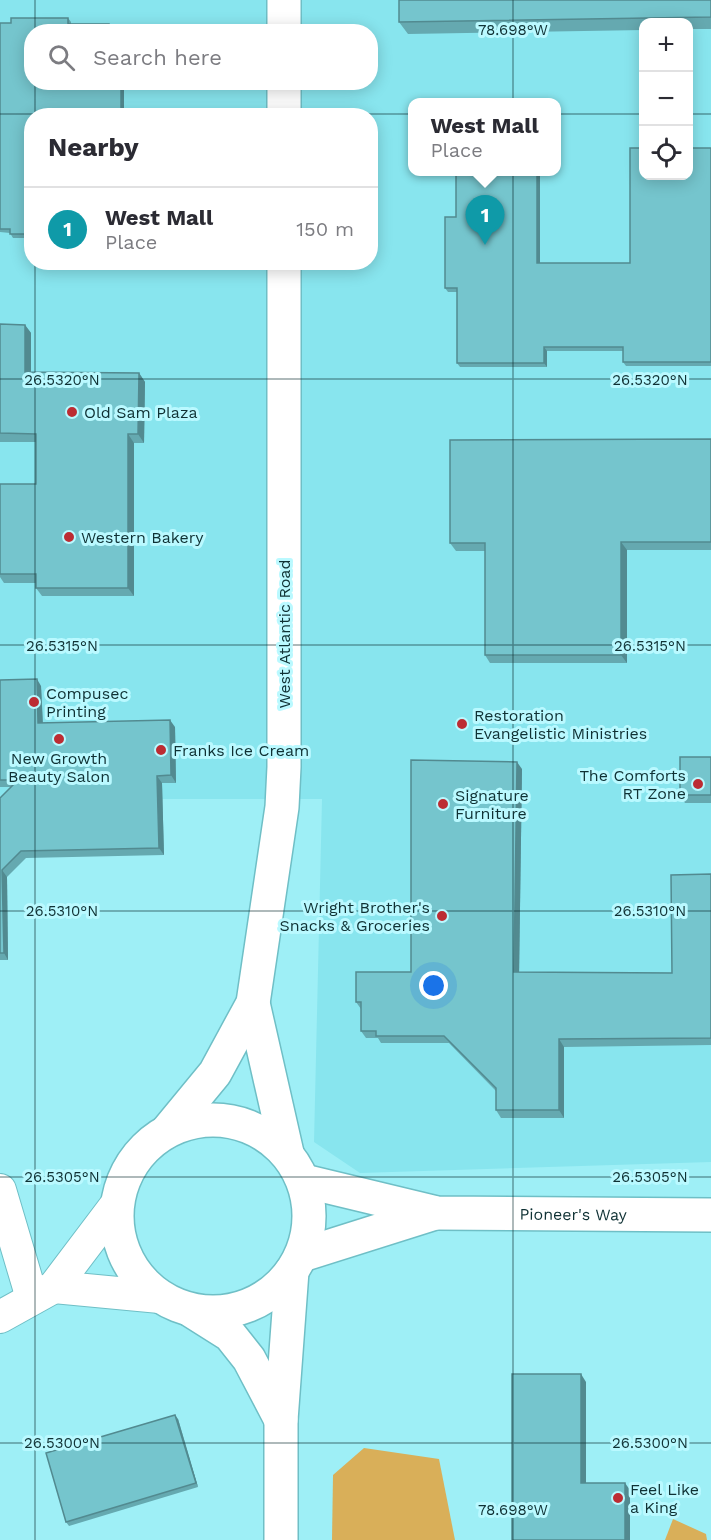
<!DOCTYPE html>
<html lang="en">
<head>
<meta charset="utf-8">
<style>
  :root { --surface:#fff; --page:#f2f2f3; --text:#2b2b33; --muted:#7c7c81; --line:#e1e1e2; --accent:#bc2c33 }
  body { margin:0; font-family:"Work Sans",sans-serif; background:var(--page); color:var(--text) }
  .controls { position:absolute; right:18px; top:18px; display:grid; overflow:hidden; border-radius:12px; box-shadow:0 3px 15px #0003 }
  .controls button { width:54px; height:54px; display:grid; place-items:center; padding:0; border:0; border-bottom:2px solid var(--line); background:var(--surface); color:var(--text); font:30px sans-serif }
  .you { position:absolute; left:434px; top:986px; width:21px; height:21px; margin:-15px; border:4px solid #fff; border-radius:50%; background:#1a73e8; box-shadow:0 0 0 9px #1a73e833 }
  .badge { display:grid; place-items:center; width:39px; height:39px; border-radius:50%; background:var(--accent); color:#fff; font-size:20px; font-weight:700 }
  .pin { position:absolute; translate:-50% -50px; filter:drop-shadow(0 2px 3px #0008) }
  .pin::after { content:''; position:absolute; top:32px; width:21px; height:18px; background:inherit; clip-path:polygon(0 0,100% 0,50% 100%) }
  .popup { position:absolute; left:408px; top:98px; width:153px; height:78px; box-sizing:border-box; display:grid; place-content:center; border-radius:12px; background:var(--surface); filter:drop-shadow(0 2px 4px #0005); font-size:20px; white-space:nowrap; color:var(--muted) }
  .popup b { font-size:22px; color:var(--text) }
  .popup::after { content:''; position:absolute; left:50%; top:100%; margin-left:-12px; border:12px solid transparent; border-top-color:var(--surface) }
  .list { margin:0; padding:0; list-style:none }
  h2 { display:flex; justify-content:space-between; align-items:center; height:78px; margin:0; padding:0 24px; font-size:26px }
  h2 small { font-size:20px; font-weight:400; color:var(--muted) }
  .list li { display:grid; grid-template-columns:39px 1fr auto; gap:18px; align-items:center; box-sizing:border-box; height:84px; padding:0 24px; border-top:2px solid var(--line) }
  .list b { display:block; font-size:22px; white-space:nowrap }
  .list p { margin:0; font-size:20px; white-space:nowrap; color:var(--muted) }
  .list em { font-size:20px; font-style:normal; color:var(--muted) }
  .icon { flex:none; width:33px; height:33px; fill:none; stroke:currentColor; stroke-width:2; stroke-linecap:round; stroke-linejoin:round }
  .map { position:relative; flex:none; width:711px; height:1540px; overflow:hidden }
  .search { position:absolute; background:var(--surface); box-shadow:0 3px 15px #0003; left:24px; top:24px; width:354px; height:66px; display:flex; align-items:center; gap:15px; box-sizing:border-box; padding:0 21px; border-radius:24px; color:var(--muted); font-size:22px }
  .panel { position:absolute; background:var(--surface); box-shadow:0 3px 15px #0003; left:24px; top:108px; width:354px; height:162px; border-radius:24px }
  .map>svg:first-child { display:block }
</style>
</head>
<body>
<div class="map">
<svg width="711" height="1540" viewBox="0 0 711 1540">
  <rect width="100%" height="100%" fill="#9eeff6"/>
  <path fill="#88e5ee" fill-rule="evenodd" d="M 0,0 L 711,0 L 711,1162 L 360,1173 L 314,1142 L 322,799 L 0,799 ZM 644,22 L 688,22 L 688,176 L 644,176 ZM 32,32 L 370,32 L 370,82 L 32,82 ZM 413,103 L 557,103 L 557,172 L 413,172 ZM 32,116 L 370,116 L 370,262 L 32,262 Z"/>
  <g fill="#d9af59">
    <path d="M 364,1448 L 439,1459 L 455,1540 L 332,1540 L 333,1475 Z"/>
    <path d="M 673,1519 L 706,1534 L 707,1540 L 665,1540 Z"/>
  </g>
  <g fill="none" stroke-linecap="round" stroke-linejoin="round">
    <g stroke="#6fbfc6" stroke-width="34">
      <g id="street">
        <path d="M 0,1190 L 32,1298"/>
        <path d="M 54,1287 L 160,1297"/>
        <path d="M 0,1317 L 54,1287 L 116,1205"/>
      </g>
    </g>
    <g stroke="#6fbfc6" stroke-width="36">
      <g id="secondary">
        <path d="M 284,0 L 284,32"/>
        <path d="M 284,82 L 284,116"/>
        <path d="M 253,1003 L 287,1153"/>
        <circle cx="213" cy="1216" r="96"/>
        <path d="M 168,1130 L 215,1073 L 253,1003 L 282,807 L 284,767 L 284,262"/>
        <path id="s1" d="M 304,1181 L 437,1213 L 711,1215"/>
        <path d="M 302,1255 L 435,1213"/>
        <path d="M 192,1311 L 230,1335 L 249,1359 L 281,1420"/>
        <path d="M 281,1540 L 281,1420 L 292,1271"/>
      </g>
    </g>
    <use href="#street" stroke="#fff" stroke-width="32"/>
    <use href="#secondary" stroke="#fff" stroke-width="33"/>
  </g>
  <g fill="#65a9b0">
    <path d="M 711,0 L 711,29 L 688,29 L 688,22 L 644,22 L 644,30 L 408,34 L 399,22 Z"/>
    <path d="M 68,18 L 71,22 L 71,24 L 112,28 L 112,32 L 32,32 L 124,82 L 124,115 L 32,116 L 32,238 L 13,238 L 10,233 L 0,232 L 0,23 L 11,23 Z"/>
    <path d="M 711,148 L 711,366 L 626,366 L 623,362 L 623,351 L 547,351 L 547,367 L 460,367 L 457,363 L 457,292 L 448,292 L 445,288 L 456,217 L 540,171 L 540,263 L 630,263 Z"/>
    <path d="M 0,324 L 25,325 L 31,333 L 31,372 L 139,373 L 145,382 L 144,443 L 134,443 L 134,596 L 42,596 L 36,588 L 36,583 L 4,583 L 0,577 L 0,484 L 36,484 L 36,442 L 0,442 Z"/>
    <path d="M 711,439 L 711,550 L 627,550 L 627,663 L 490,663 L 485,655 L 485,551 L 456,551 L 450,543 Z"/>
    <path d="M 0,680 L 41,686 L 43,723 L 175,727 L 176,783 L 162,783 L 164,855 L 26,858 L 7,877 L 8,960 L 0,960 L 0,798 L 11,787 L 0,787 Z"/>
    <path d="M 711,757 L 711,803 L 685,803 L 680,795 Z"/>
    <path d="M 522,769 L 519,972 L 672,973 L 711,874 L 711,1045 L 564,1047 L 564,1118 L 501,1118 L 496,1110 L 496,1091 L 449,1043 L 381,1043 L 378,1038 L 366,1038 L 361,1031 L 361,1009 L 356,1002 L 411,972 Z"/>
    <path d="M 178,1419 L 198,1487 L 69,1526 L 66,1522 Z"/>
  </g>
  <g fill="#528a90">
    <path d="M 121,82 L 124,82 L 124,116 L 121,114 Z"/>
    <path d="M 537,171 L 540,171 L 540,267 L 537,263 Z"/>
    <path d="M 25,325 L 31,333 L 31,380 L 25,372 Z"/>
    <path d="M 544,347 L 547,351 L 547,367 L 544,363 Z"/>
    <path d="M 139,373 L 145,382 L 144,443 L 138,434 Z"/>
    <path d="M 128,434 L 134,443 L 134,596 L 128,588 Z"/>
    <path d="M 621,542 L 627,550 L 627,663 L 621,655 Z"/>
    <path d="M 37,679 L 41,686 L 43,730 L 38,723 Z"/>
    <path d="M 170,720 L 175,727 L 176,783 L 171,775 Z"/>
    <path d="M 517,762 L 522,769 L 519,979 L 514,972 Z"/>
    <path d="M 157,776 L 162,783 L 164,855 L 159,848 Z"/>
    <path d="M 2,870 L 7,877 L 8,960 L 4,953 Z"/>
    <path d="M 559,1039 L 564,1047 L 564,1118 L 559,1110 Z"/>
    <path d="M 581,1374 L 586,1382 L 586,1490 L 581,1483 Z"/>
    <path d="M 175,1415 L 178,1419 L 198,1487 L 196,1483 Z"/>
    <path d="M 625,1483 L 630,1490 L 630,1540 L 625,1540 Z"/>
  </g>
  <g fill="#75c5cd" stroke="#528a90" stroke-width="1.5">
    <path d="M 399,0 L 711,0 L 711,17 L 399,22 Z"/>
    <path d="M 11,18 L 68,18 L 68,24 L 109,24 L 109,32 L 32,32 L 32,82 L 121,82 L 121,114 L 125,115 L 32,116 L 32,234 L 10,234 L 10,229 L 0,229 L 0,23 L 11,23 Z"/>
    <path d="M 630,148 L 644,148 L 644,176 L 688,176 L 688,148 L 711,148 L 711,362 L 623,362 L 623,347 L 544,347 L 544,363 L 457,363 L 457,288 L 445,288 L 445,217 L 456,217 L 456,171 L 537,171 L 537,263 L 630,263 Z"/>
    <path d="M 0,324 L 25,325 L 25,372 L 139,373 L 138,434 L 128,434 L 128,588 L 36,588 L 36,574 L 0,574 L 0,484 L 36,484 L 36,434 L 0,433 Z"/>
    <path d="M 711,439 L 711,542 L 621,542 L 621,655 L 485,655 L 485,543 L 450,543 L 450,440 Z"/>
    <path d="M 37,679 L 38,723 L 170,720 L 171,775 L 157,776 L 159,848 L 21,851 L 2,870 L 4,953 L 0,953 L 0,798 L 18,780 L 0,780 L 0,680 Z"/>
    <rect x="680" y="757" width="31" height="38"/>
    <path d="M 411,760 L 517,762 L 514,972 L 672,973 L 671,875 L 711,874 L 711,1038 L 559,1039 L 559,1110 L 496,1110 L 496,1088 L 444,1036 L 376,1036 L 376,1031 L 361,1031 L 361,1002 L 356,1002 L 356,972 L 411,972 Z"/>
    <path d="M 512,1374 L 581,1374 L 581,1483 L 625,1483 L 625,1540 L 512,1540 Z"/>
    <path d="M 175,1415 L 196,1483 L 66,1522 L 46,1453 Z"/>
  </g>
  <path fill="none" stroke="#0f3134" stroke-width="1.5" stroke-opacity="0.45" d="M 35,0 L 35,32M 513,0 L 513,1540M 35,82 L 35,116M 0,114 L 644,114M 688,114 L 711,114M 35,262 L 35,1540M 0,379 L 711,379M 0,645 L 711,645M 0,911 L 711,911M 0,1177 L 711,1177M 0,1443 L 711,1443"/>
  <g fill="#bc2c33" stroke="#baf9ff" stroke-width="2">
    <circle cx="72" cy="412" r="6"/>
    <circle cx="69" cy="537" r="6"/>
    <circle cx="34" cy="702" r="6"/>
    <circle cx="462" cy="724" r="6"/>
    <circle cx="59" cy="739" r="6"/>
    <circle cx="161" cy="750" r="6"/>
    <circle cx="698" cy="784" r="6"/>
    <circle cx="443" cy="804" r="6"/>
    <circle cx="442" cy="916" r="6"/>
    <circle cx="618" cy="1498" r="6"/>
  </g>
  <g text-anchor="middle" dominant-baseline="central" stroke-width="6" stroke-linejoin="round" paint-order="stroke">
    <g font-size="16" fill="#0f3134" stroke="#baf9ff" text-anchor="start">
      <text x="84" y="412">Old Sam Plaza</text>
      <text x="81" y="537">Western Bakery</text>
      <text x="46" y="693">Compusec<tspan x="46" dy="18">Printing</tspan></text>
      <text x="474" y="715">Restoration<tspan x="474" dy="18">Evangelistic Ministries</tspan></text>
      <text x="173" y="750">Franks Ice Cream</text>
      <text x="59" y="758" text-anchor="middle">New Growth<tspan x="59" dy="18">Beauty Salon</tspan></text>
      <text x="686" y="775" text-anchor="end">The Comforts<tspan x="686" dy="18">RT Zone</tspan></text>
      <text x="455" y="795">Signature<tspan x="455" dy="18">Furniture</tspan></text>
      <text x="430" y="907" text-anchor="end">Wright Brother's<tspan x="430" dy="18">Snacks &amp; Groceries</tspan></text>
      <text x="630" y="1489">Feel Like<tspan x="630" dy="18">a King</tspan></text>
    </g>
    <g font-size="16" fill="#0f3134" stroke="#baf9ff">
      <text transform="translate(284 634) rotate(-90)">West Atlantic Road</text>
      <text stroke="none"><textPath href="#s1" startOffset="273">Pioneer's Way</textPath></text>
    </g>
  </g>
  <g font-size="15" text-anchor="middle" fill="#0f3134" stroke="#baf9ff" stroke-width="6" stroke-linejoin="round" paint-order="stroke">
    <text x="513" y="35">78.698°W</text>
    <text x="62" y="385">26.5320°N</text>
    <text x="650" y="385">26.5320°N</text>
    <text x="62" y="651">26.5315°N</text>
    <text x="650" y="651">26.5315°N</text>
    <text x="62" y="916">26.5310°N</text>
    <text x="650" y="916">26.5310°N</text>
    <text x="62" y="1182">26.5305°N</text>
    <text x="650" y="1182">26.5305°N</text>
    <text x="62" y="1448">26.5300°N</text>
    <text x="650" y="1448">26.5300°N</text>
    <text x="513" y="1515">78.698°W</text>
  </g>
</svg>
<div class="controls">
<button>+</button>
<button>−</button>
<button><svg class="icon" aria-label="locate" viewBox="0 0 24 24"><circle cx="12" cy="12" r="6"/><path d="M12 2v4M12 18v4M2 12h4M18 12h4"/></svg></button>
</div>
<div class="you"></div>
<div class="pin badge" style="left:485px;top:245px;background:#0f9aa8">1</div>
<div class="popup"><b>West Mall</b>Place</div>
<div class="search"><svg class="icon" aria-label="search" viewBox="0 0 24 24"><circle cx="10" cy="10" r="6"/><path d="M15 15l6 6"/></svg>Search here</div>
<section class="panel">
<h2>Nearby<small></small></h2>
<ul class="list">
<li><span class="badge" style="background:#0f9aa8">1</span><div><b>West Mall</b><p>Place</p></div><em>150 m</em></li>
</ul>
</section>
</div>
</body>
</html>
